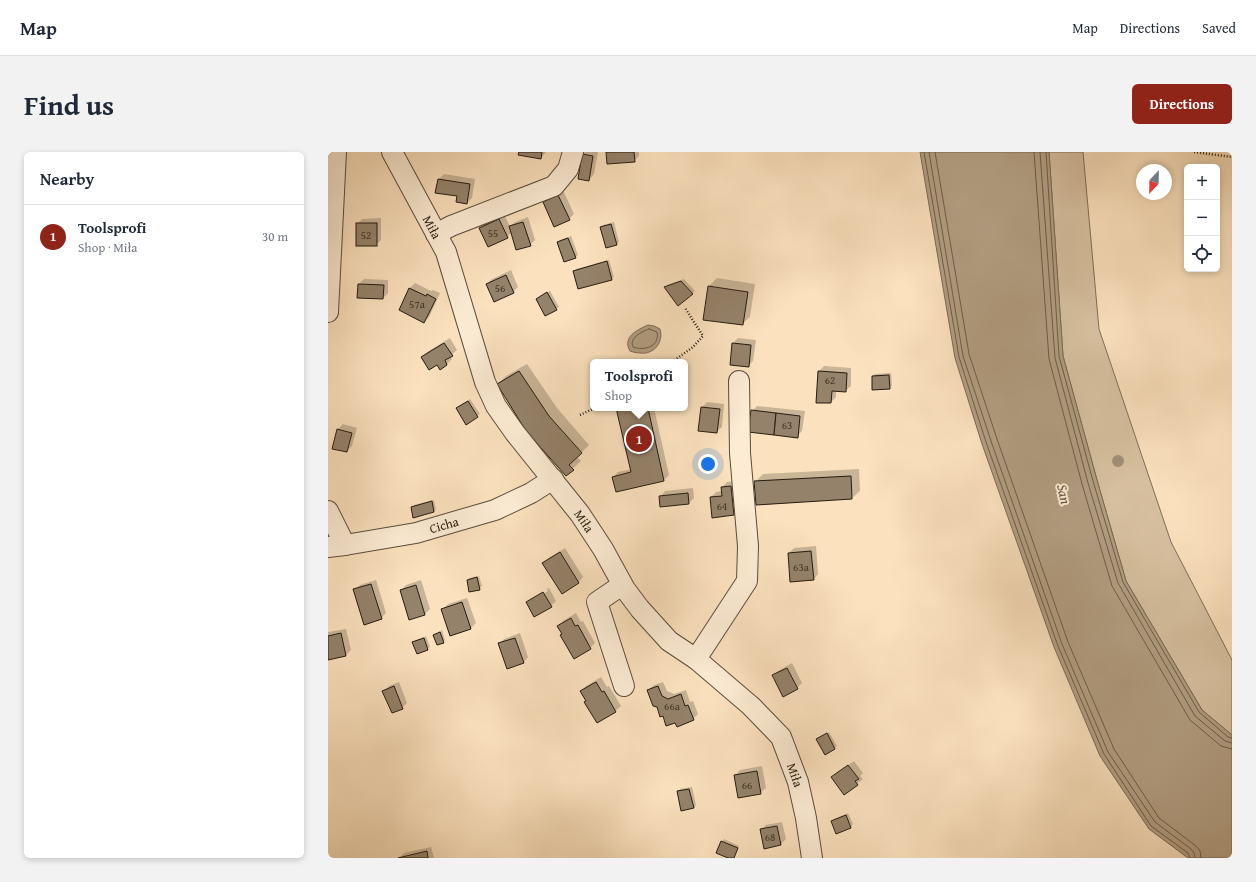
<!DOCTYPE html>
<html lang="en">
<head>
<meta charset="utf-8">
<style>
  :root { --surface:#fff; --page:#f2f2f3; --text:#1f2937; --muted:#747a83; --line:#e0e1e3; --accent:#8f2418 }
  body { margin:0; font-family:"Gentium Book Plus",serif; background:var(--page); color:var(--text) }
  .controls { position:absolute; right:12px; top:12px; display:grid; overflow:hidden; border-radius:6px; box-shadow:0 2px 6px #0003 }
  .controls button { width:36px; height:36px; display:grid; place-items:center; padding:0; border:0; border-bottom:1px solid var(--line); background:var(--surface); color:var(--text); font:20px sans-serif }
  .compass { position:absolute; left:808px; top:12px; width:36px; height:36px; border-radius:50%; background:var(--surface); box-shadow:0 2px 6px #0003; rotate:202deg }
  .you { position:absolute; left:380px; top:312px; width:14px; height:14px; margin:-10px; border:3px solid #fff; border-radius:50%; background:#1a73e8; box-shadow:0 0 0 6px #1a73e833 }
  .badge { display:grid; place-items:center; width:26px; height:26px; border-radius:50%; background:var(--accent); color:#fff; font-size:13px; font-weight:700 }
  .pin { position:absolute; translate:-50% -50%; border:2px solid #fff; box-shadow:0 1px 4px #0006 }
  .popup { position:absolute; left:262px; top:207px; width:98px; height:52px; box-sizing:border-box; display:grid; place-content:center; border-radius:6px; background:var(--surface); filter:drop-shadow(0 1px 3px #0005); font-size:13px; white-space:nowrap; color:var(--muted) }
  .popup b { font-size:15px; color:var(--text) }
  .popup::after { content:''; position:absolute; left:50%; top:100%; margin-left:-8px; border:8px solid transparent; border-top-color:var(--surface) }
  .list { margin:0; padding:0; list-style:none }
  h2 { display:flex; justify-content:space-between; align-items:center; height:52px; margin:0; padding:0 16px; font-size:17px }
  h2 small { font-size:13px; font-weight:400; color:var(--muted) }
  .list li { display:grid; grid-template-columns:26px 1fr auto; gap:12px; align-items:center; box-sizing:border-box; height:64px; padding:0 16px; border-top:1px solid var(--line) }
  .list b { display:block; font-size:15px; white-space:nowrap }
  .list p { margin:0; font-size:13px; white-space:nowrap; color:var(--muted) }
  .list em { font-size:13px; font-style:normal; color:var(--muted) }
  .icon { flex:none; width:22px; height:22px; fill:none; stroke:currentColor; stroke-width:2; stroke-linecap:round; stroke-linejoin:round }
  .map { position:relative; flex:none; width:904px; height:706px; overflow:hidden; border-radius:6px }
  header { display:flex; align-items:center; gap:24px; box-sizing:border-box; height:56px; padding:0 20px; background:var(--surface); border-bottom:1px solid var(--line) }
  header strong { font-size:19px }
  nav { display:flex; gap:22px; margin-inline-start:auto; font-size:14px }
  .intro { display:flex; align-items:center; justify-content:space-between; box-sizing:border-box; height:96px; padding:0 24px }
  h1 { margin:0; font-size:28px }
  .button { padding:10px 18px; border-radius:6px; background:var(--accent); color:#fff; font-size:14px; font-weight:700 }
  main { display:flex; gap:24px; padding:0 24px }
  aside { flex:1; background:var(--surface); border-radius:6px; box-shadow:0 2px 6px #0003 }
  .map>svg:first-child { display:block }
</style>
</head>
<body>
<header>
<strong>Map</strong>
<nav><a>Map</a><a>Directions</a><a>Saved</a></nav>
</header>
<div class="intro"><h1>Find us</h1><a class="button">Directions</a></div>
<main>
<aside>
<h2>Nearby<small></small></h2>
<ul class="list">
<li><span class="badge">1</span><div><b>Toolsprofi</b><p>Shop · Miła</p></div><em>30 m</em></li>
</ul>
</aside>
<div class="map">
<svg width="904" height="706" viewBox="0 0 904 706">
  <rect width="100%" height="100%" fill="#fbe1bd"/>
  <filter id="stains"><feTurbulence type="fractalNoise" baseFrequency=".005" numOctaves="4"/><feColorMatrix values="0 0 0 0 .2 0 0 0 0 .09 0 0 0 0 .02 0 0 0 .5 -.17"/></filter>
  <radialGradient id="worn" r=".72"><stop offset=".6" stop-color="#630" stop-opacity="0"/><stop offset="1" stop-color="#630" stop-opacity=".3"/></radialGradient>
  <path fill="#d7c0a0" stroke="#7e6e58" d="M 721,0 L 755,0 L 771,177 L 843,390 L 904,508 L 904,583 L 874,558 L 798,429 L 769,328 L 735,204 Z"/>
  <g fill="#b29e82" stroke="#7a6a54">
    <path d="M 592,0 L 721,0 L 735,204 L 769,328 L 798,429 L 874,558 L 904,583 L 904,706 L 860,706 L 821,677 L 772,604 L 726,495 L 654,292 L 627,206 Z"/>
    <path d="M 320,173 L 326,174 L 332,177 C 336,190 326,203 312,201 C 309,201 305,200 302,199 C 294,185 309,178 320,173 Z"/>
  </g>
  <g fill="#0003">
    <path d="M 192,0 L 218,0 L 213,6 Z"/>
    <path d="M 257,0 L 270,0 L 266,22 L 261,28 L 255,2 Z"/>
    <path d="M 279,0 L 311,0 L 311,4 L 306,9 Z"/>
    <path d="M 116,22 L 147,27 L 144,46 L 139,51 L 111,27 Z"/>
    <path d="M 235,38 L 246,62 L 241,67 L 216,50 L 221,45 Z"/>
    <path d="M 176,62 L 182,75 L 187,70 L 200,65 L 207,88 L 202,93 L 184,80 L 179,85 L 152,76 L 157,71 Z"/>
    <path d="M 53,66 L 53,88 L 48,93 L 29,72 L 34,67 Z"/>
    <path d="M 286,70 L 291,90 L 289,92 L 273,75 L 275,73 Z"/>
    <path d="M 243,84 L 250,103 L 247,105 L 230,90 L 232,88 Z"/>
    <path d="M 281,108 L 286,125 L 283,127 L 246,119 L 248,117 Z"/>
    <path d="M 183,118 L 190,135 L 185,140 L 159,132 L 164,127 Z"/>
    <path d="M 389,126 L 427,132 L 422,165 L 414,172 L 376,167 L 381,134 Z"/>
    <path d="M 36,127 L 60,128 L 60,141 L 55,146 L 30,133 Z"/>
    <path d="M 356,127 L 367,139 L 350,153 L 337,135 L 339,133 Z"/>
    <path d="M 87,131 L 103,139 L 105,138 L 112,141 L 101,165 L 96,170 L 72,157 L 82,136 Z"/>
    <path d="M 222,139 L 231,155 L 228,157 L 209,147 Z"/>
    <path d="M 122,186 L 129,198 L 122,204 L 124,207 L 119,212 L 112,216 L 109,212 L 94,205 L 99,200 Z"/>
    <path d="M 410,186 L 428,188 L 425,209 L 420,214 L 403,212 L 405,191 Z"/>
    <path d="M 199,212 L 229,256 L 261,293 L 249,305 L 253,309 L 238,323 L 170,232 L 178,224 Z"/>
    <path d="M 496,214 L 523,216 L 523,234 L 517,239 L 508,238 L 508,245 L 503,250 L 491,219 Z"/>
    <path d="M 563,221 L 564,233 L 562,236 L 545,225 L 547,222 Z"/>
    <path d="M 142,247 L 152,262 L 149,264 L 132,254 Z"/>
    <path d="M 379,250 L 396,252 L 394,275 L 388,280 L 371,278 L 374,255 Z"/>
    <path d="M 429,254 L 477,259 L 474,279 L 469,284 L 424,259 Z"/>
    <path d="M 290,256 L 326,256 L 341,323 L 336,328 L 285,325 L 290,320 L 304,317 Z"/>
    <path d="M 15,272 L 29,276 L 24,294 L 19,299 L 5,296 L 10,277 Z"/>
    <path d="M 531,317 L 532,339 L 524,346 L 427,330 L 435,322 Z"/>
    <path d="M 407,329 L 411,357 L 406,362 L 383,345 L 388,340 L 394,339 L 394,335 L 399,330 Z"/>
    <path d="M 365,336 L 366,346 L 361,351 L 333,354 L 332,345 L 337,339 Z"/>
    <path d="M 106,348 L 108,357 L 106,359 L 84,355 L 86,353 Z"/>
    <path d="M 488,394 L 490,422 L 485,428 L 461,401 L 466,396 Z"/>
    <path d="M 237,396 L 255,425 L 250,431 L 216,411 L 221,406 Z"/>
    <path d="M 151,424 L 154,434 L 151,437 L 140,428 L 142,426 Z"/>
    <path d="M 48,428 L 58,461 L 53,466 L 27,438 L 32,433 Z"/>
    <path d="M 93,428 L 102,457 L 97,462 L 73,438 L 78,433 Z"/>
    <path d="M 221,436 L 228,449 L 223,454 L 199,451 L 204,446 L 204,448 L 220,439 L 219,437 Z"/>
    <path d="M 139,446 L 148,471 L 143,476 L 123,483 L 115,457 L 120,452 Z"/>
    <path d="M 248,461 L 253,470 L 255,469 L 267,491 L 262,496 L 235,482 L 230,474 L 235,469 Z"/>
    <path d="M 18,477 L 23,498 L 18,503 L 0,507 L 0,480 Z"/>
    <path d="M 114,478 L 117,488 L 115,490 L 106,483 Z"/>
    <path d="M 192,481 L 200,505 L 195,511 L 171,492 L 176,487 Z"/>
    <path d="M 98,484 L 102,495 L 99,497 L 86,490 L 88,488 Z"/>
    <path d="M 464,511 L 474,531 L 469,536 L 456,543 L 445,524 L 450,519 Z"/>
    <path d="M 273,525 L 279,535 L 281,534 L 293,554 L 287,559 L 259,549 L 253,539 L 258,534 Z"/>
    <path d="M 71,530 L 79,551 L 74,556 L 56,539 L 61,534 Z"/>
    <path d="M 335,530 L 339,539 L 346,542 L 358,538 L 362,550 L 365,549 L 370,562 L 365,567 L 348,569 L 335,562 L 320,538 L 326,533 Z"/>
    <path d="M 501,580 L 509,594 L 506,597 L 490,587 Z"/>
    <path d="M 526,609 L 535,621 L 532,624 L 535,627 L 516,642 L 504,625 Z"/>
    <path d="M 434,614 L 438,636 L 432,641 L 407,624 L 412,618 Z"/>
    <path d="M 364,635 L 368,653 L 366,656 L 350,640 L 352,637 Z"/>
    <path d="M 520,661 L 525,672 L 523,675 L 508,680 L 504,669 L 506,667 Z"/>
    <path d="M 454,670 L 458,687 L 453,692 L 433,678 L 438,673 Z"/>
    <path d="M 396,687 L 411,694 L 406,706 L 403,706 L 394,690 Z"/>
    <path d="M 103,695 L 106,706 L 71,706 L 76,701 Z"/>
  </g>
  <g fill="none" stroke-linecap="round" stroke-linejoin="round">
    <g stroke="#6c5d49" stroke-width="1">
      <path d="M 596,0 L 631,205 L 658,290 L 730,494 L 776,602 L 823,674 L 860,701 L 862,706"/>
      <path d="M 601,0 L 635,204 L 663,289 L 734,492 L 780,600 L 827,670 L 863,697 L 866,701 L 867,706"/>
      <path d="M 607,0 L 641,202 L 669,287 L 740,490 L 786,597 L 831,666 L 868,694 L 872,699 L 873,706"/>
      <path d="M 706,0 L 721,207 L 754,332 L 784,434 L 862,568 L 893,594 L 904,597"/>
      <path d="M 712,0 L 727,206 L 760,331 L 790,431 L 867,564 L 897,589 L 904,591"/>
      <path d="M 718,0 L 731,204 L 765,329 L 795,430 L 871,560 L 900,585 L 904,586"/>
      <path d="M 321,177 L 329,180 C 332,195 316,199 305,195 C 301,186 313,180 321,177 Z"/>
    </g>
  </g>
  <g fill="#94826a" stroke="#251c10">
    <path d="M 191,0 L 214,0 L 213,7 L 190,3 Z"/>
    <path d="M 278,0 L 306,0 L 307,10 L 279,12 Z"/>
    <path d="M 254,2 L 265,4 L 261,29 L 250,27 Z"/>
    <path d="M 110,27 L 142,32 L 139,52 L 128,50 L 129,44 L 107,41 Z"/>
    <path d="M 230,43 L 242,68 L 226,75 L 215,50 Z"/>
    <path d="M 171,67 L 180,86 L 160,95 L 151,76 Z"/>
    <path d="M 195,70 L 203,94 L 188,98 L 181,74 Z"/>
    <rect x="28" y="71" width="21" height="23"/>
    <path d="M 283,72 L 289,93 L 278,96 L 272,75 Z"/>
    <path d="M 240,86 L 248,106 L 236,110 L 229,90 Z"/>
    <path d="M 279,109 L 284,128 L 250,137 L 245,119 Z"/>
    <path d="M 178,123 L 186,141 L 166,150 L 158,132 Z"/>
    <path d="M 353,129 L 365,142 L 350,154 L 336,135 Z"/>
    <path d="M 30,132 L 56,133 L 55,147 L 29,146 Z"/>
    <path d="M 380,134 L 420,140 L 415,173 L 375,168 Z"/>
    <path d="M 81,136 L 98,144 L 99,142 L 108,147 L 96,171 L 71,158 Z"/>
    <path d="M 219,140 L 229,158 L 217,164 L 208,147 Z"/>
    <path d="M 116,191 L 125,204 L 117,208 L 119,213 L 112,218 L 109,213 L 101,218 L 93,205 Z"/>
    <path d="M 404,191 L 423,193 L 421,215 L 402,213 Z"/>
    <path d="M 191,219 L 221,264 L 254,301 L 241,313 L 246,318 L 238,324 L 198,279 L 169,232 Z"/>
    <path d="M 490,219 L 519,221 L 518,240 L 504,239 L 503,251 L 488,251 Z"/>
    <path d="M 561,223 L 562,237 L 544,238 L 544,224 Z"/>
    <path d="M 140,249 L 150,265 L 138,273 L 128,256 Z"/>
    <path d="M 373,255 L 392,257 L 389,281 L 370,279 Z"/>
    <path d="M 288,256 L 320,256 L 336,329 L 288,340 L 284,325 L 303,320 Z"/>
    <path d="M 423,258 L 448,261 L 446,283 L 420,280 Z"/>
    <path d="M 448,261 L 472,264 L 470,286 L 446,283 Z"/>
    <path d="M 9,277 L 24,281 L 19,300 L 4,297 Z"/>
    <path d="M 523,324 L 524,347 L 428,353 L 426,329 Z"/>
    <path d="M 403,334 L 406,363 L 384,366 L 382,345 L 394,344 L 393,335 Z"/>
    <path d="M 360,341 L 361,352 L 332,355 L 331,344 Z"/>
    <path d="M 104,349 L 106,360 L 85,366 L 83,355 Z"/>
    <path d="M 483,399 L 486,428 L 462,430 L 460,401 Z"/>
    <path d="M 232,400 L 251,431 L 234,442 L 214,411 Z"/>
    <path d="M 149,425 L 152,438 L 141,440 L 139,428 Z"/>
    <path d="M 43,432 L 54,467 L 36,473 L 25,437 Z"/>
    <path d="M 88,433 L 97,463 L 81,468 L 72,438 Z"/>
    <path d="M 215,440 L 224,455 L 206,465 L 198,450 Z"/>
    <path d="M 134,450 L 143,477 L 122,484 L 113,457 Z"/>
    <path d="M 243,466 L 247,474 L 250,473 L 263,497 L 246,507 L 232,483 L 234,482 L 229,474 Z"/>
    <path d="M 112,480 L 116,491 L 109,493 L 105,483 Z"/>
    <path d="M 13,481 L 18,504 L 0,508 L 0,484 Z"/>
    <path d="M 96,486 L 100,498 L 89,502 L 84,490 Z"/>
    <path d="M 187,486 L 196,511 L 179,517 L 170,491 Z"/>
    <path d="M 459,516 L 470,537 L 455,545 L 444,523 Z"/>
    <path d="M 268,530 L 274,540 L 276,539 L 288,560 L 269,571 L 256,550 L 258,549 L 252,539 Z"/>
    <path d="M 66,534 L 75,557 L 64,561 L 54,539 Z"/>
    <path d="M 330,534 L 334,544 L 340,547 L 353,542 L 357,554 L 360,553 L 366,568 L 349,575 L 347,571 L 338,574 L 335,564 L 332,565 L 329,555 L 325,554 L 319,538 Z"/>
    <path d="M 499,581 L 507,597 L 497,603 L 488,587 Z"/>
    <path d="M 520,613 L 531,627 L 527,629 L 530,633 L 516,643 L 503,625 Z"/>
    <path d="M 429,619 L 433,642 L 410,646 L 406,623 Z"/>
    <path d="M 361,637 L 366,656 L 353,659 L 349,639 Z"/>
    <path d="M 518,663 L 523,676 L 508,682 L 503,669 Z"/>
    <path d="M 449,674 L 453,693 L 436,697 L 432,677 Z"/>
    <path d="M 393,689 L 410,696 L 406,706 L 400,706 L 388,701 Z"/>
    <path d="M 99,699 L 100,706 L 70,706 Z"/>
  </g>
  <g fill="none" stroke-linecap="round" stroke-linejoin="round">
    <g stroke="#5a4d3b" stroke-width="22">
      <g id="minor">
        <path d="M 64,0 L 118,100 L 157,230 L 168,254 L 187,281 L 252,362 L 275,397 L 297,437 L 312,457 L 341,489 L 368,507 L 423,554 L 453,585 L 470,630 L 478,666 L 484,706"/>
        <path d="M 108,82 L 123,74 L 226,34 L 240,17 L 245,0"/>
        <path d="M 0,160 L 8,0"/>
        <path d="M 0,359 L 17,393"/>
        <path d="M 0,395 L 17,393 L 88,381 L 167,358 L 203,341 L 225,327"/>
        <path d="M 294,433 L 269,450 L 296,534"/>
        <path d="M 368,507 L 419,429 L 420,394 L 412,301 L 411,229"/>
      </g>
    </g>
    <g stroke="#251c10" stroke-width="2.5" stroke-dasharray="1 2" stroke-linecap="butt">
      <path d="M 866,0 L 904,5"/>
      <path d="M 344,210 L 365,195 L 375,184 L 357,156"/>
      <path d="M 252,263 L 267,256"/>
    </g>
    <use href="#minor" stroke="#fcecd4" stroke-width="20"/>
  </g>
  <circle fill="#a29076" cx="790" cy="309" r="6"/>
  <g text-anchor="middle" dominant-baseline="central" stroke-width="4" stroke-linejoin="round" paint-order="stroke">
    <g font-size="11" fill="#413626">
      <text x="165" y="81">55</text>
      <text x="38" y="83">52</text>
      <text x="172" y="136">56</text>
      <text x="89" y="152">57a</text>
      <text x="502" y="228">62</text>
      <text x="459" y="273">63</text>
      <text x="394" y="354">64</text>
      <text x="473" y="415">63a</text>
      <text x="344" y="554">66a</text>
      <text x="419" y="633">66</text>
      <text x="442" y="685">68</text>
    </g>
    <g font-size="13" fill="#251c10" stroke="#fcecd4">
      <text transform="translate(104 75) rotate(62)">Miła</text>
      <text transform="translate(256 369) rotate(56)">Miła</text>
      <text transform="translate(116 373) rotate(-16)">Cicha</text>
      <text transform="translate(467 623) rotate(71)">Miła</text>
    </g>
    <g font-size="14" font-style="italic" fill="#5d503e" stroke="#fcecd4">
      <text transform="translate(736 342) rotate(77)">San</text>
    </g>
  </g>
  <rect width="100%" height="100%" filter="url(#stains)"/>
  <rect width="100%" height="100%" fill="url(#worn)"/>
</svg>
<div class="controls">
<button>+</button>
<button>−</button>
<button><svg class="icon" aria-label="locate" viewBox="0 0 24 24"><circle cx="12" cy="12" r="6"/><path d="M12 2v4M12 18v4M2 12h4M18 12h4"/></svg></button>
</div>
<svg class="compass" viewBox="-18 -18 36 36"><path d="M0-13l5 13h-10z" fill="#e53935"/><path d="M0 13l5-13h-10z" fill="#747a83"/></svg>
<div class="you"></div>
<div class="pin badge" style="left:311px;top:287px">1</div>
<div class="popup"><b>Toolsprofi</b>Shop</div>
</div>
</main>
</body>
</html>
